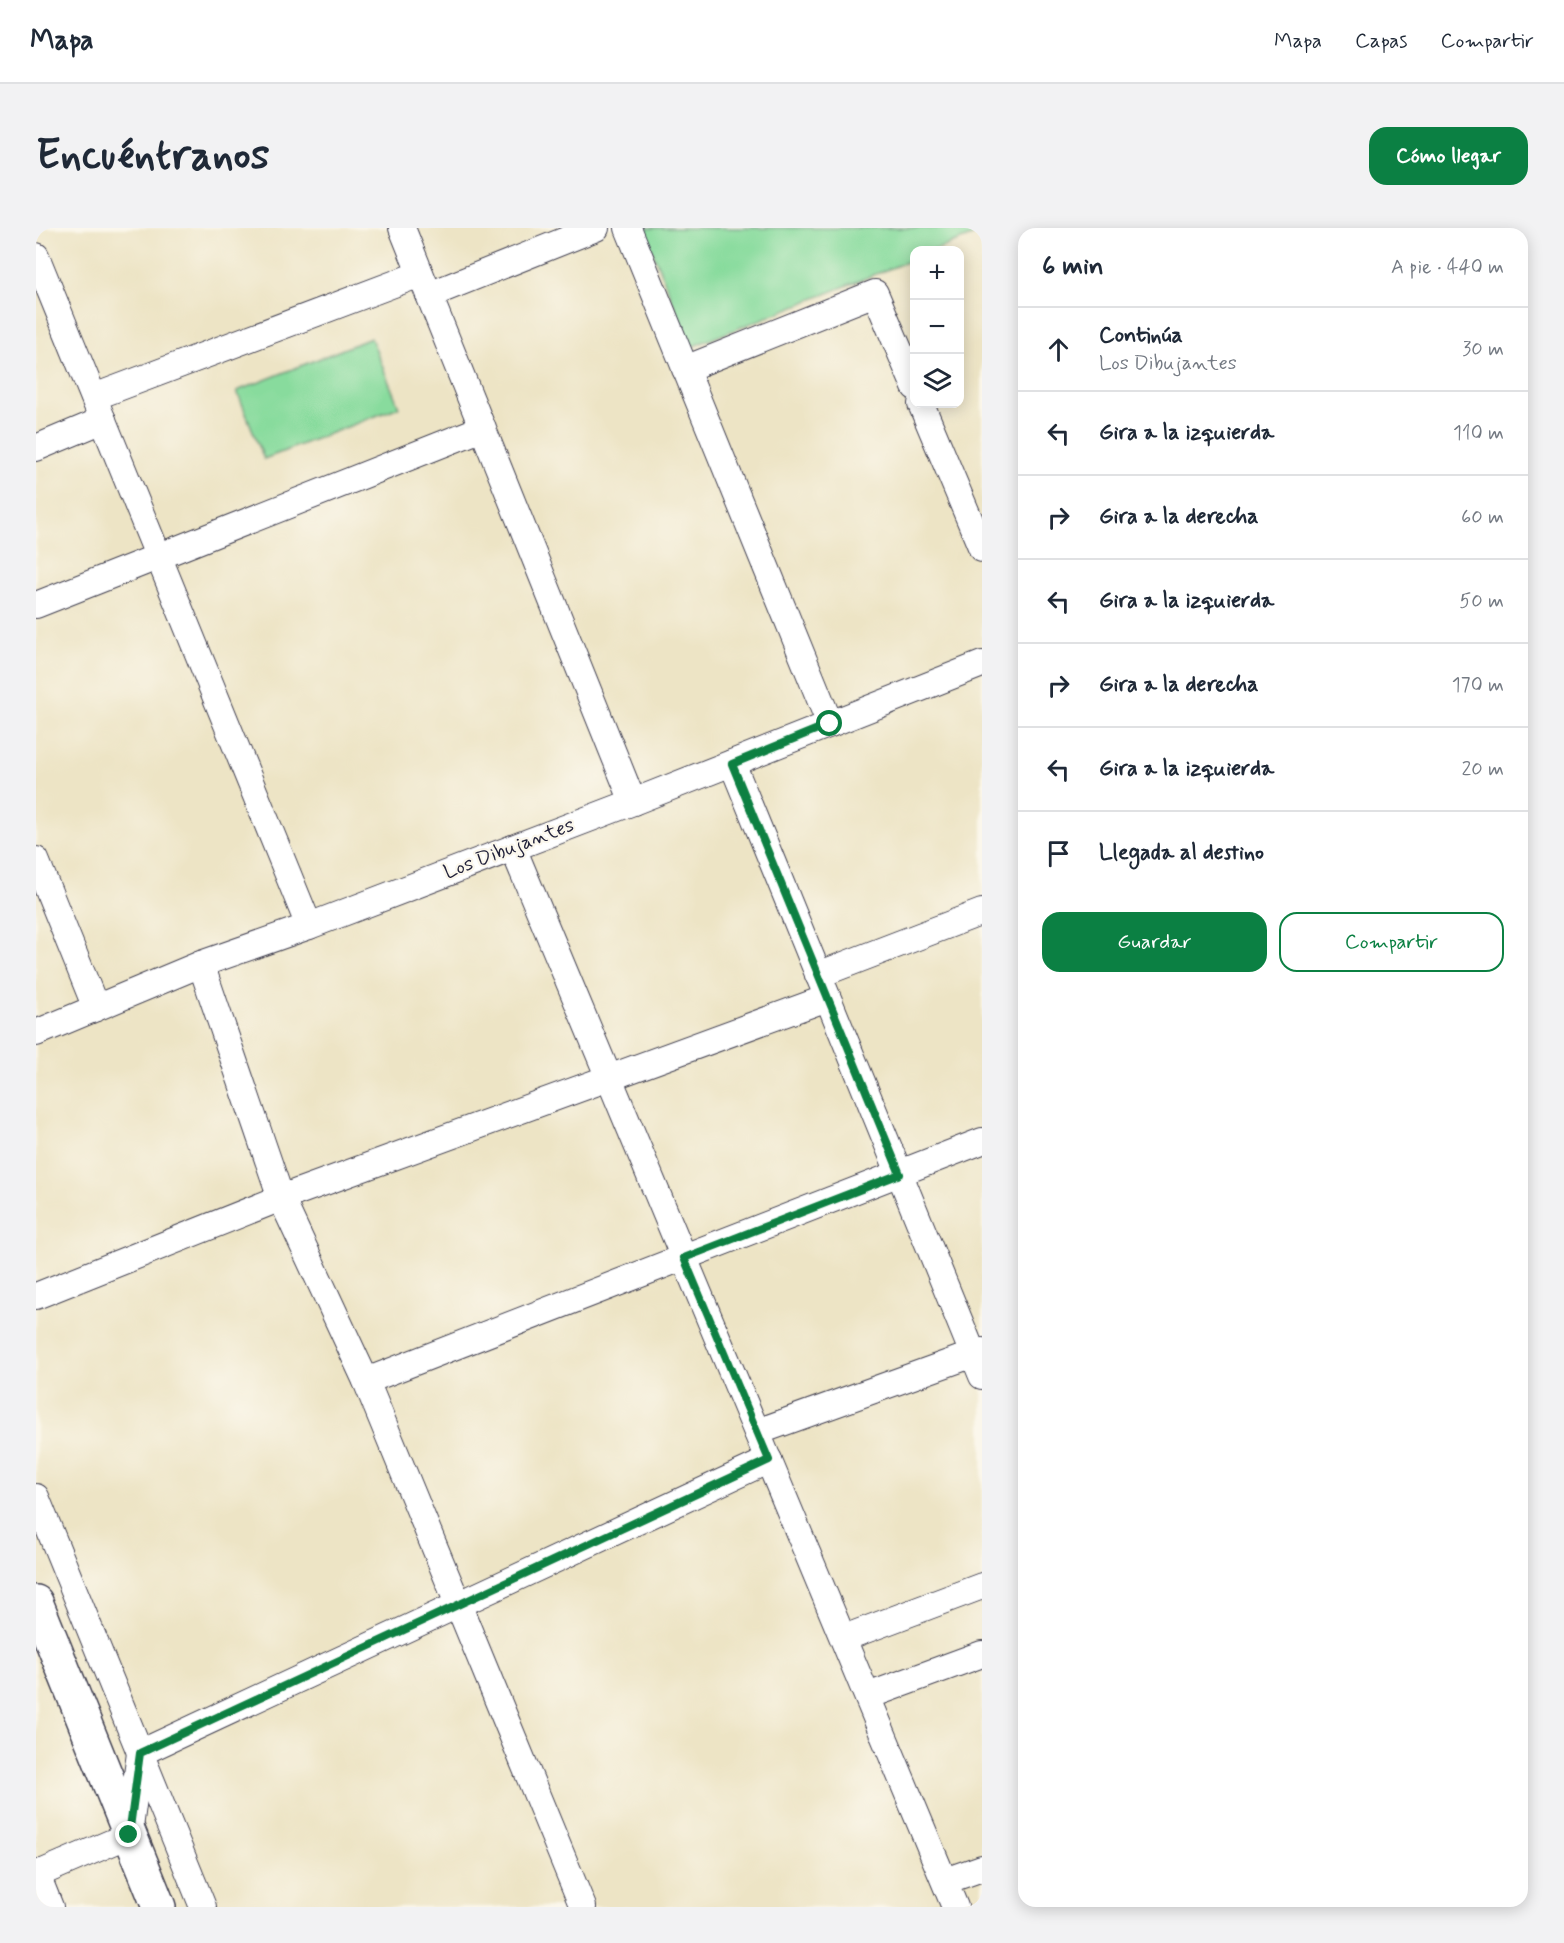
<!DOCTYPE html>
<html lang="es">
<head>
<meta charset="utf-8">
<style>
  :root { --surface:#fff; --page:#f2f2f3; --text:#1f2937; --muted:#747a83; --line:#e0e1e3; --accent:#0b8043 }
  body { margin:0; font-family:Mynerve,sans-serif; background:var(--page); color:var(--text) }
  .controls { position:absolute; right:18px; top:18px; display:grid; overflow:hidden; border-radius:12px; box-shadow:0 3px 15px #0003 }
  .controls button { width:54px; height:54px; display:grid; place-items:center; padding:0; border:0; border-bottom:2px solid var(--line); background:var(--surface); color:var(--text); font:30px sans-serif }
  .stop { position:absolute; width:18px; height:18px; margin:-14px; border:4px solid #0b8043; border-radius:50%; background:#fff }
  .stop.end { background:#0b8043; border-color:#fff; box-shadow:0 2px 6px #0008 }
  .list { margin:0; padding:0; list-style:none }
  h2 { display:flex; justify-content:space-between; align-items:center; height:78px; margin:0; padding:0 24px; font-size:26px }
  h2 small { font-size:20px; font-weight:400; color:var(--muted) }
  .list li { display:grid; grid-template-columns:39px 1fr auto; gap:18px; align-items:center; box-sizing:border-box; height:84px; padding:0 24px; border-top:2px solid var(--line) }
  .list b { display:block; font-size:22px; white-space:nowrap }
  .list p { margin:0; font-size:20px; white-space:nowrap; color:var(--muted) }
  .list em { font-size:20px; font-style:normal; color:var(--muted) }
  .actions { display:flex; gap:12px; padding:18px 24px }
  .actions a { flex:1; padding:14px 0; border:2px solid var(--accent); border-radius:18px; text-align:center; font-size:21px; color:var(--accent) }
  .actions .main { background:var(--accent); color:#fff }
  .icon { flex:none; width:33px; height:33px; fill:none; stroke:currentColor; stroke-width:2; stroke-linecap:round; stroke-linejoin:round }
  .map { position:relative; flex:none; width:946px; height:1679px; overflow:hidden; border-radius:18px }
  header { display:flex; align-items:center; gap:36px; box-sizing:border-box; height:84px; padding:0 30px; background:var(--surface); border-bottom:2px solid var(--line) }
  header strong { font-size:28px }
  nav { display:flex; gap:33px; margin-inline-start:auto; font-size:21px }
  .intro { display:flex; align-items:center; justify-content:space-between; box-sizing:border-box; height:144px; padding:0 36px }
  h1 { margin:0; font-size:42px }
  .button { padding:15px 27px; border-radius:18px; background:var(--accent); color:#fff; font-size:21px; font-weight:700 }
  main { display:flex; gap:36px; padding:0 36px }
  aside { flex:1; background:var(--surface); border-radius:18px; box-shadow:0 3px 15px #0003 }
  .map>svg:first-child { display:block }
</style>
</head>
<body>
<header>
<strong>Mapa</strong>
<nav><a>Mapa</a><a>Capas</a><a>Compartir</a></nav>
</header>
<div class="intro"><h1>Encuéntranos</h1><a class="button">Cómo llegar</a></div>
<main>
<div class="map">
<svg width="946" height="1679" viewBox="0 0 946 1679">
  <rect width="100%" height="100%" fill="#fbf7ec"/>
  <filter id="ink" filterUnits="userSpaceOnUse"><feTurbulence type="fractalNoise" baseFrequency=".0167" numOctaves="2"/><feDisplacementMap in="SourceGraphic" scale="12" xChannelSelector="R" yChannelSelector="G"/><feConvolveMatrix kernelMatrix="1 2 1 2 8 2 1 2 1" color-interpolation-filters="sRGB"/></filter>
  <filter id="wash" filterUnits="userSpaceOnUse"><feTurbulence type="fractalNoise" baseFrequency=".008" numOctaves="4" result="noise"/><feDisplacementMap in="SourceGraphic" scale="24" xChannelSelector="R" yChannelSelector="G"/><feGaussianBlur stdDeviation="1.35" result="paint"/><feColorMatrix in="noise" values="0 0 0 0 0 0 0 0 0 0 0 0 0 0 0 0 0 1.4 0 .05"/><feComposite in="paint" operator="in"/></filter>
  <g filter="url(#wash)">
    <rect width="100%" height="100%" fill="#ede4c5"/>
    <g fill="#88db9d" stroke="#557e6c" stroke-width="1.5">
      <path d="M 607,0 L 946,0 L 946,4 L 899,22 L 879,22 L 878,31 L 655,119 Z"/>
      <path d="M 335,110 L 363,179 L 228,231 L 201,163 Z"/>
    </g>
  </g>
  <g filter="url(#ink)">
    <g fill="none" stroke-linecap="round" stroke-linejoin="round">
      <g stroke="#403f50" stroke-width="28">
        <g id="street">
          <path d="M 366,0 L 597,574"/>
          <path d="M 592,0 L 794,496"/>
          <path d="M 0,28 L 273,698"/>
          <path d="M 393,67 L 560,0"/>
          <path d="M 649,141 L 839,65 L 879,159"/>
          <path d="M 58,169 L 384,46"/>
          <path d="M 885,176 L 946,321"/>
          <path d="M 0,220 L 67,192"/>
          <path d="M 0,377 L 447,200"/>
          <path d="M 696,535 L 946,1148"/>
          <path d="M 477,620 L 919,1679"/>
          <path d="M 0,632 L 60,780"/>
          <path d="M 165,736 L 245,970 L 330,1153 L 547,1679"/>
          <path d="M 782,747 L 946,684"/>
          <path d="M 0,805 L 165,736 L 273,698 L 597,574 L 946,436"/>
          <path d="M 0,1068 L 245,970 L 791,770"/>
          <path d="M 330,1153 L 946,913"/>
          <path d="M 721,1204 L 946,1123"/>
          <path d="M 0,1269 L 167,1679"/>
          <path d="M 808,1410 L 946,1358"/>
          <path d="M 832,1468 L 946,1426"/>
          <path d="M 0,1644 L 14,1679"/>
          <path d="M 0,1647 L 93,1607 L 104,1525 L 733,1232"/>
          <path d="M 909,1653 L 946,1640"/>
        </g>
      </g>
      <g stroke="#403f50" stroke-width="36">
        <path id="secondary" d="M 0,1374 L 123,1679"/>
      </g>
      <use href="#street" stroke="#fff" stroke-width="26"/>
      <use href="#secondary" stroke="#fff" stroke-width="33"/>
    </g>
  </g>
  <g fill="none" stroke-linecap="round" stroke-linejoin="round" filter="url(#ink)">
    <path stroke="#0b8043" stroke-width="8" d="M 93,1607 L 104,1525 L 733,1232 L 648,1030 L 864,946 L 696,536 L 794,496"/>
  </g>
  <g text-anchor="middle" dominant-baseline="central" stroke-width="4.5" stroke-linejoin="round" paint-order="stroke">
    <g font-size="20" fill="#22223b" stroke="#fbf7ec">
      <text transform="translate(473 621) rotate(-21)">Los Dibujantes</text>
    </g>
  </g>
</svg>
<div class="controls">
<button>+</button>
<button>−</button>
<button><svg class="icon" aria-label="layers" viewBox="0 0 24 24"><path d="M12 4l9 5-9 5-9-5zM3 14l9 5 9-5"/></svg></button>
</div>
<div class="stop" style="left:794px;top:496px"></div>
<div class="stop end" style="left:93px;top:1607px"></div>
</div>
<aside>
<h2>6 min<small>A pie · 440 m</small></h2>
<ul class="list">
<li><svg class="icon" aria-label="ahead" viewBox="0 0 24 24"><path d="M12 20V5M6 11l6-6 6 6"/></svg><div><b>Continúa</b><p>Los Dibujantes</p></div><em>30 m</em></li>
<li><svg class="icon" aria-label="left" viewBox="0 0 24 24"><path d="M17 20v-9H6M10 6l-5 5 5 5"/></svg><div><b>Gira a la izquierda</b></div><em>110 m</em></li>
<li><svg class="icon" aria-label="right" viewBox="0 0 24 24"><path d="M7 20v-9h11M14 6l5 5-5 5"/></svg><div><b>Gira a la derecha</b></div><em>60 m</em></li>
<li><svg class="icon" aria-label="left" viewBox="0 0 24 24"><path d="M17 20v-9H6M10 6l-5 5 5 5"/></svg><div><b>Gira a la izquierda</b></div><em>50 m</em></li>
<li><svg class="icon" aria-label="right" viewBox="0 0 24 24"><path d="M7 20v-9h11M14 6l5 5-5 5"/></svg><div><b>Gira a la derecha</b></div><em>170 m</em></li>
<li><svg class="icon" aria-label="left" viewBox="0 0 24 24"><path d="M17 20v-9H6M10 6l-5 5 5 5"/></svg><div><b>Gira a la izquierda</b></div><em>20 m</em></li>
<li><svg class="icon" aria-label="arrive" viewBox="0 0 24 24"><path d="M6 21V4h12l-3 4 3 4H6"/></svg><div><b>Llegada al destino</b></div></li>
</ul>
<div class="actions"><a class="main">Guardar</a><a>Compartir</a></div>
</aside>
</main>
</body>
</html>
